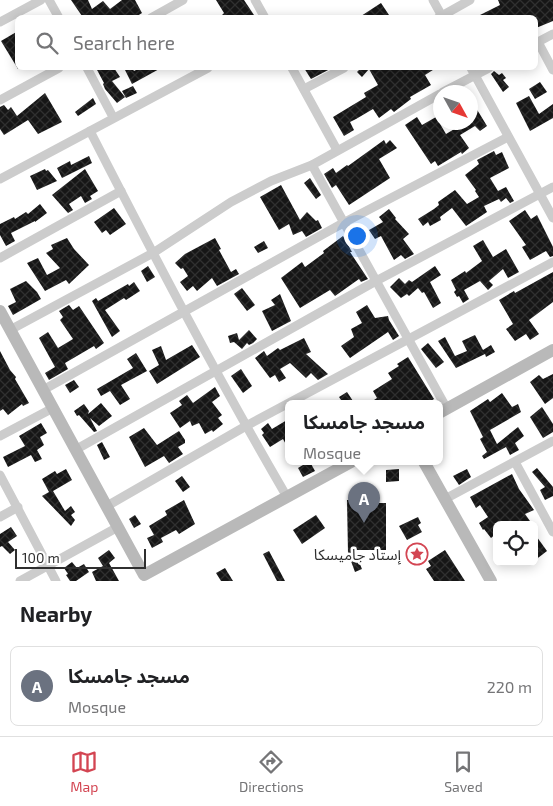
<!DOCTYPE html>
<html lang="en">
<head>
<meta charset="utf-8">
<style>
  :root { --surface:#fff; --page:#f2f2f2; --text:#202124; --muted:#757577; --line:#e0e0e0; --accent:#d34552 }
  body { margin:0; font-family:"Exo 2","Noto Sans Arabic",sans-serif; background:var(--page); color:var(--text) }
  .controls { position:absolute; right:15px; bottom:15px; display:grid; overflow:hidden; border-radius:8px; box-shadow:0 2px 12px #0003 }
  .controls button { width:45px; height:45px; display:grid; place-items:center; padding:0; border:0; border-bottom:1px solid var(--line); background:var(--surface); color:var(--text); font:25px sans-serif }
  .compass { position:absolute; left:433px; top:85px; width:45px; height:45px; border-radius:50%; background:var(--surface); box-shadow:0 2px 12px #0003; rotate:130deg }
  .scale { position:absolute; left:15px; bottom:12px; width:131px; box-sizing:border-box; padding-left:5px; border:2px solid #2f2f2f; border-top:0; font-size:14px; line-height:18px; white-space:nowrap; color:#2f2f2f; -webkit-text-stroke:4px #fff; paint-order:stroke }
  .you { position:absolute; left:356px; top:235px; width:18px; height:18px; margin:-12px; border:4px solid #fff; border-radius:50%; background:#1a73e8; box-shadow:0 0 0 8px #1a73e833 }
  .badge { display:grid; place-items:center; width:32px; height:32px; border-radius:50%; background:var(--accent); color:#fff; font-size:16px; font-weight:700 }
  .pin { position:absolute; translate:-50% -41px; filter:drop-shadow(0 1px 2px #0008) }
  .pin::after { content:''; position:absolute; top:26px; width:18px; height:15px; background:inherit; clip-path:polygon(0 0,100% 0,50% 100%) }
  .popup { position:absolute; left:285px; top:400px; width:158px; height:65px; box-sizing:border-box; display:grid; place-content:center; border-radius:8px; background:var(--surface); filter:drop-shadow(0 1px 4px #0005); font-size:16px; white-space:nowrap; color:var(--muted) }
  .popup b { font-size:19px; color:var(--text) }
  .popup::after { content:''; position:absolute; left:50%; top:100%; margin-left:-10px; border:10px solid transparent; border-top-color:var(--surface) }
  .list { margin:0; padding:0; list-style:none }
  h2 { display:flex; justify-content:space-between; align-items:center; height:65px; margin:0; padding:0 20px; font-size:21px }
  h2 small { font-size:16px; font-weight:400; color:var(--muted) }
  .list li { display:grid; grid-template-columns:32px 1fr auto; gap:15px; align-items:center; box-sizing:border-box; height:80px; margin:0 10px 10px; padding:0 10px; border:1px solid var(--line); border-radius:8px }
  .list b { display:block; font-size:19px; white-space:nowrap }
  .list p { margin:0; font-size:16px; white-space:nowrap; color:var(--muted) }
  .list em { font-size:16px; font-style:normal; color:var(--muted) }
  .icon { flex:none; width:28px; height:28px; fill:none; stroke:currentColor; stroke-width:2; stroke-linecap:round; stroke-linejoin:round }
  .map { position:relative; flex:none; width:553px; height:581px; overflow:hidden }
  .search { position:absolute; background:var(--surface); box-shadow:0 2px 12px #0003; left:15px; right:15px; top:15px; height:55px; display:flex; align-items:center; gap:12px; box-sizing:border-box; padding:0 18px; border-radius:8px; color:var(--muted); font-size:19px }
  .sheet { height:155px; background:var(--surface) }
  nav { display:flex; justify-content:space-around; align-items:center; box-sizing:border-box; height:70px; border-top:1px solid var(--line); background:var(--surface); font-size:14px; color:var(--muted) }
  nav a { display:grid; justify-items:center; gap:2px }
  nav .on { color:var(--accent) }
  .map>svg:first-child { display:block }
</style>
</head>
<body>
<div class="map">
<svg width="553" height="581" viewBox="0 0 553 581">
  <defs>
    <pattern id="building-cross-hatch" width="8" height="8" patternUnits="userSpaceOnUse" patternTransform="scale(1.25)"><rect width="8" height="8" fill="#161616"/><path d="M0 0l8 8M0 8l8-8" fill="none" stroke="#303030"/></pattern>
  </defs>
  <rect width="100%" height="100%" fill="#fff"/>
  <g fill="url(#building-cross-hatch)">
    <path d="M 71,0 L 88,0 L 92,9 L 103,1 L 110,9 L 122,0 L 135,0 L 142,13 L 134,18 L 81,18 L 82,16 Z"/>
    <path d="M 216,0 L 244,0 L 256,18 L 219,18 L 224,13 Z"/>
    <path d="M 498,0 L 553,0 L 553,21 L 536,28 L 536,18 L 474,18 L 500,5 Z"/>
    <path d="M 381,3 L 391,18 L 358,18 Z"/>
    <path d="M 18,31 L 18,69 L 1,41 Z"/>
    <path d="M 96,68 L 114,68 L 120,77 L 112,81 L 125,97 L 117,103 L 105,89 L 103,84 L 104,83 Z"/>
    <path d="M 124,68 L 132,68 L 134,71 L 140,68 L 161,68 L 132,84 Z"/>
    <path d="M 304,68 L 332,68 L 311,79 Z"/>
    <path d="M 361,68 L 436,68 L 425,75 L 431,85 L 410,97 L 411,99 L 394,112 L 391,109 L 379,118 L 373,109 L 356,119 L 350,122 L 354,130 L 344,136 L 333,117 L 366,97 L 364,93 L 378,85 L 369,69 L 362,77 L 357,72 Z"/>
    <path d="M 494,71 L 499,75 L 502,73 L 506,78 L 503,80 L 509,87 L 503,92 L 491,74 Z"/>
    <path d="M 540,82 L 547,92 L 535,99 L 529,89 Z"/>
    <path d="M 133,86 L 137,93 L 126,98 L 122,91 Z"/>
    <path d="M 45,93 L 62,122 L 38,134 L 28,120 L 4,135 L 0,129 L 0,107 L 4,105 L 8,110 L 11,107 L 17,116 Z"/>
    <path d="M 529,96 L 539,114 L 553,104 L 553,118 L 530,131 L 516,103 Z"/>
    <path d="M 93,98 L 96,104 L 78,116 L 75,112 Z"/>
    <path d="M 470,98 L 487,126 L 480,131 L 475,126 L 460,135 L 469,148 L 462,154 L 461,152 L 438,166 L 435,161 L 431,164 L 405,125 L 417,117 L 422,125 L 436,117 L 446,134 L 456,128 L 457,129 L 470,122 Z"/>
    <path d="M 384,140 L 386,144 L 390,140 L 397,148 L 379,159 L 390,178 L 349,205 L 336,185 L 332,188 L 324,174 L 333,168 L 336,173 L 347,165 L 348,166 Z"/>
    <path d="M 494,151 L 496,155 L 502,152 L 509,168 L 490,178 L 498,191 L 506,187 L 514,201 L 510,203 L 506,198 L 501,202 L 499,199 L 484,206 L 487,212 L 466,226 L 452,208 L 440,217 L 441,220 L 430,226 L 428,222 L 423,226 L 418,219 L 434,209 L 439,205 L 438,202 L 455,190 L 467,204 L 479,197 L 475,191 L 476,190 L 465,175 L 479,164 L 477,160 Z"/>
    <path d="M 89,156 L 92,163 L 62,178 L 57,168 L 70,161 L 71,165 Z"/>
    <path d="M 45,169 L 46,171 L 48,170 L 57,181 L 37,190 L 30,176 Z"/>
    <path d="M 85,169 L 98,191 L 90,196 L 92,199 L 85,203 L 81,196 L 69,204 L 73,210 L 68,213 L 52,195 Z"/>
    <path d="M 310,178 L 321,195 L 316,199 L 304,183 Z"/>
    <path d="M 281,185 L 300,220 L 307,212 L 316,221 L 318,220 L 322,228 L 306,237 L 302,231 L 293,235 L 289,224 L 279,230 L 260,197 Z"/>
    <path d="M 40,204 L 47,213 L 35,222 L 35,221 L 11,233 L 15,241 L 6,246 L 0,235 L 0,224 L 14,217 L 15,219 L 26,212 L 28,214 Z"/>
    <path d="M 114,208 L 126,224 L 110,235 L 106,230 L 102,233 L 94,222 Z"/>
    <path d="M 389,209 L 396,218 L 395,219 L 409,234 L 403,239 L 414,254 L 405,259 L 401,255 L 394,260 L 381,236 L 375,239 L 369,230 L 383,222 L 379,217 Z"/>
    <path d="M 525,210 L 531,219 L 537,215 L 553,247 L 553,256 L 550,257 L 546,251 L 530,260 L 522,247 L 526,245 L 509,221 Z"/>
    <path d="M 343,236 L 352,252 L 350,252 L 368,279 L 361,282 L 359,279 L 335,296 L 330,290 L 300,308 L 281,278 L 302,262 L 305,267 L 324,253 L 323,251 Z"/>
    <path d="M 67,238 L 74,249 L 89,265 L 69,284 L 66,280 L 45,291 L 27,263 L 38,258 L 47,275 L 60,268 L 46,253 L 53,249 L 51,245 Z"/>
    <path d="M 215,238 L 221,249 L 219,250 L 231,272 L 236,269 L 239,274 L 217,286 L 212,278 L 197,291 L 193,286 L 187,291 L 180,282 L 188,276 L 183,268 L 181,269 L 175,263 L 185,254 Z"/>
    <path d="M 483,240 L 493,257 L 506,249 L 519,272 L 508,278 L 503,269 L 489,281 L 493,285 L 488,290 L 480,281 L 464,290 L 469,299 L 463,303 L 459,296 L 457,297 L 454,292 L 456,290 L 451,280 L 465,271 L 466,273 L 482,261 L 473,246 Z"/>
    <path d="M 264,241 L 268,248 L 258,253 L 254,247 Z"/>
    <path d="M 148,266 L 155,277 L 147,282 L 141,271 Z"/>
    <path d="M 435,266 L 441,275 L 430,282 L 441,303 L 433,308 L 424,292 L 422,293 L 418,288 L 409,296 L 407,294 L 401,298 L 390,287 L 399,278 L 405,284 L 409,280 L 412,282 Z"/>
    <path d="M 553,272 L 553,302 L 529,320 L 539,334 L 530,340 L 526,334 L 515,341 L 506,329 L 513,324 L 499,300 L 514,291 L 515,293 Z"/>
    <path d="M 26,281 L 37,292 L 41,299 L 13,315 L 8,306 L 16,302 L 10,289 Z"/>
    <path d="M 134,282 L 140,291 L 126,300 L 124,298 L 105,310 L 120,331 L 112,337 L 92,301 L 96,298 L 98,301 L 128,284 L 129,286 Z"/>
    <path d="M 242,288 L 255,305 L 247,311 L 234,294 Z"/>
    <path d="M 280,294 L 291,321 L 272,331 L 262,311 L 275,305 L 271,300 Z"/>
    <path d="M 69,305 L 73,310 L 79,306 L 104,343 L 96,349 L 94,346 L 65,363 L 68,369 L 49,380 L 45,373 L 55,367 L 39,338 L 48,332 L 58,348 L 73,339 L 60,320 L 63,317 L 59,311 Z"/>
    <path d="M 367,305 L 375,318 L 388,316 L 389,320 L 399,336 L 393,340 L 388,332 L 350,358 L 341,346 L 354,337 L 351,329 L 362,323 L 356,312 Z"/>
    <path d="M 249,330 L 257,339 L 253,343 L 249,345 L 247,343 L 242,349 L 234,342 L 230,343 L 228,336 L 237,333 L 239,340 Z"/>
    <path d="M 475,335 L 483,350 L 491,345 L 495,352 L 486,357 L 485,354 L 456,368 L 438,341 L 445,337 L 455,356 L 467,351 L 462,341 Z"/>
    <path d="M 304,338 L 311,352 L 306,354 L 328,374 L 318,380 L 311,373 L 306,378 L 290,363 L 280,369 L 286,378 L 279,382 L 275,375 L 270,378 L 255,358 L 264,351 L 267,356 L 278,348 L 280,350 Z"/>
    <path d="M 428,343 L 444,362 L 436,368 L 421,349 Z"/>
    <path d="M 192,345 L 200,357 L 157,384 L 149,371 L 159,365 L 152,350 L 161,346 L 166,360 Z"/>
    <path d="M 0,351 L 10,370 L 16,377 L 15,379 L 29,403 L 23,406 L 22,404 L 8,415 L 3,409 L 0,411 Z"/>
    <path d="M 136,353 L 147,371 L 121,385 L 130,399 L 120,405 L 110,391 L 101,396 L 97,389 L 133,368 L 127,359 Z"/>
    <path d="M 408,357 L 434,399 L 426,404 L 368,404 L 377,398 L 373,391 L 392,379 L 388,373 L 399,366 L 397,364 Z"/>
    <path d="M 241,369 L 252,386 L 243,393 L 231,376 Z"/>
    <path d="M 553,374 L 553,398 L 545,404 L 530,382 L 539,375 L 543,379 Z"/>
    <path d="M 74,380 L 79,387 L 70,393 L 65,385 Z"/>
    <path d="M 215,387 L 220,396 L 212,402 L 222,415 L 218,418 L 223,424 L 213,432 L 212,430 L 205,434 L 199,423 L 192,426 L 190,421 L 180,428 L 170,413 L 182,405 L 179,401 L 187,395 L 193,403 Z"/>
    <path d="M 347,392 L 355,404 L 334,404 L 341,400 L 339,397 Z"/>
    <path d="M 502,393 L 512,407 L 518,404 L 521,412 L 490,430 L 497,444 L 518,427 L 524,436 L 515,443 L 519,450 L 510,455 L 506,447 L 484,459 L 482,456 L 487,452 L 480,439 L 483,437 L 470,411 L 488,399 L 490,402 Z"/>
    <path d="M 101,403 L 112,416 L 99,426 L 90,418 L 97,431 L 94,432 L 79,415 L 77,416 L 74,411 L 84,404 L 89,411 L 88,414 Z"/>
    <path d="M 542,407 L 553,424 L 553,432 L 543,438 L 530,417 Z"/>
    <path d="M 287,420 L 289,424 L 289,450 L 283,439 L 270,447 L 262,435 L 264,433 L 261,429 L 268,423 L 272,429 Z"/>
    <path d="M 41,423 L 47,433 L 40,437 L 44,445 L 37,450 L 42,459 L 35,462 L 31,455 L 8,467 L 3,457 L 25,446 L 19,436 Z"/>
    <path d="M 144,428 L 157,445 L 179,431 L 185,440 L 185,443 L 178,447 L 183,454 L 169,463 L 164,456 L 145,467 L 129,437 Z"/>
    <path d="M 102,442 L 110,457 L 104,460 L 97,445 Z"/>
    <path d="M 308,462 L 310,462 L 315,471 L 303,477 L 298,468 Z"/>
    <path d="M 537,468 L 553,487 L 553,496 L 545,500 L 540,490 L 545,487 L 532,472 Z"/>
    <path d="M 66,469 L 72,480 L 53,491 L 65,511 L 71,506 L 75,512 L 71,515 L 75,520 L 71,526 L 42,496 L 49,492 L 42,479 L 55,471 L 57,474 Z"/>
    <path d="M 399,469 L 399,481 L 386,482 L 386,470 Z"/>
    <path d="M 467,469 L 471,477 L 459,485 L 453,476 Z"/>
    <path d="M 512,474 L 519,489 L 534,510 L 525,514 L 530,521 L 525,525 L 497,525 L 497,533 L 491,538 L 484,529 L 483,530 L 479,523 L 488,517 L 480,505 L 476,508 L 470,497 Z"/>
    <path d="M 182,476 L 190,487 L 183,492 L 175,481 Z"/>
    <path d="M 184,500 L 195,524 L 179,534 L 176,530 L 161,538 L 163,542 L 152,548 L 147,538 L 154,535 L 149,526 L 167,515 L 165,511 Z"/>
    <path d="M 347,500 L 375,500 L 375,503 L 386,503 L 386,550 L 354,550 L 362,569 L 355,572 L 348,553 Z"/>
    <path d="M 135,515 L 141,524 L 134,528 L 129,519 Z"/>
    <path d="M 316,515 L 325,528 L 302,544 L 293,530 Z"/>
    <path d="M 418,517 L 421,523 L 418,525 L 422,532 L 407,540 L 399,526 Z"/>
    <path d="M 11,527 L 17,536 L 8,542 L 15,550 L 10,554 L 2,546 L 0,547 L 0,534 Z"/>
    <path d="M 534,533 L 547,551 L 534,561 Z"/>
    <path d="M 109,550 L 115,558 L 109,563 L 119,581 L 96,581 L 92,572 L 103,566 L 98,558 Z"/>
    <path d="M 445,550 L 465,581 L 434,581 L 426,569 L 431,566 L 428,561 Z"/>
    <path d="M 269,551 L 285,581 L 277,581 L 263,554 Z"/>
    <path d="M 72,562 L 77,568 L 84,564 L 89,572 L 76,581 L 70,581 L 66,575 L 68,574 L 64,568 Z"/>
    <path d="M 225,568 L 233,581 L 221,581 L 216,573 Z"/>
  </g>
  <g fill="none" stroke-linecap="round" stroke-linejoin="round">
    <g stroke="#ccc" stroke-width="9">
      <path d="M 49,0 L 59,18"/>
      <path d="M 255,0 L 265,18"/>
      <path d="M 433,0 L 443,18"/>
      <path d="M 151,18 L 183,0"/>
      <path d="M 438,18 L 470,0"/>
      <path d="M 0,22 L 41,0"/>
      <path d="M 538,42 L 553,70"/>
      <path d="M 536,43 L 553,34"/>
      <path d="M 87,68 L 113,117"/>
      <path d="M 292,68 L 337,150"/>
      <path d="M 471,68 L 553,218"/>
      <path d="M 304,89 L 344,68"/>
      <path d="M 443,92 L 489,68"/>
      <path d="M 0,100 L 59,68"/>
      <path d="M 90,131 C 153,254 217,377 287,497"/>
      <path d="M 312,165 L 447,409"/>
      <path d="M 0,179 L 208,68"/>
      <path d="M 0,258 L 121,191"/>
      <path d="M 10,330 L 153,253 L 231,202 L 271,181 L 312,165 L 440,94"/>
      <path d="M 43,390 L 345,222 L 508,137"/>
      <path d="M 0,436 L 53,408"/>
      <path d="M 75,450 L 376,281 L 553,187"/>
      <path d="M 515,462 L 553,532"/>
      <path d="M 0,475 L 56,581"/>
      <path d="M 445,499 L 553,441"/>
      <path d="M 107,506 L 246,426 L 553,262"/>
      <path d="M 0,517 L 18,507"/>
      <path d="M 20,581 L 118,527"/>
    </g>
    <g stroke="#b9b9b9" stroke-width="12">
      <path d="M 0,311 L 144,575 L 351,462"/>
      <path d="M 439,413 L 553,350"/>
      <path d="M 424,462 L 491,581"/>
    </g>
  </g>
  <defs>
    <g id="sight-ring" transform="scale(1.125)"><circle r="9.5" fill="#fff" stroke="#d34552" stroke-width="1.5"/><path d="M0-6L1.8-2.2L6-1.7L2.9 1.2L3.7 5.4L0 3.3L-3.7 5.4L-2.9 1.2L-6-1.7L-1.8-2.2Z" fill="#d34552"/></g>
  </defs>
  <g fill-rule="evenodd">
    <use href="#sight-ring" x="417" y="554"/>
  </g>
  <g text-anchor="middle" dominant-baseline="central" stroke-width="5" stroke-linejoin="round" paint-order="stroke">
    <g font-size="15" fill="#2f2f2f" stroke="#fff" text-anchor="end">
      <text x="401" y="554">إستاد جاميسكا</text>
    </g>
  </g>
</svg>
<div class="controls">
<button><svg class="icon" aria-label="locate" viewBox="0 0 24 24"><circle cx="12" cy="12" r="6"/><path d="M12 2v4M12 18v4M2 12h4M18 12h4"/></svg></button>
</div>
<svg class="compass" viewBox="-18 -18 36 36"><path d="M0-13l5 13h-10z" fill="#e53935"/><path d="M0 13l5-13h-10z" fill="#757577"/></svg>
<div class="scale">100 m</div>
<div class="you"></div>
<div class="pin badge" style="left:364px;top:523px;background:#6b7280">A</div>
<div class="popup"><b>مسجد جامسكا</b>Mosque</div>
<div class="search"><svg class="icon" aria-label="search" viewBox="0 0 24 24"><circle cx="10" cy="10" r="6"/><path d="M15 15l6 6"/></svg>Search here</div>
</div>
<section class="sheet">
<h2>Nearby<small></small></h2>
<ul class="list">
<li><span class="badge" style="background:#6b7280">A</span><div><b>مسجد جامسكا</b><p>Mosque</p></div><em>220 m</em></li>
</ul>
</section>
<nav>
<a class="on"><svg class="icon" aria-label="map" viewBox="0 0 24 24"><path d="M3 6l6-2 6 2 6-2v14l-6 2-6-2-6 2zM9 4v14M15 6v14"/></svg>Map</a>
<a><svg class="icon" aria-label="directions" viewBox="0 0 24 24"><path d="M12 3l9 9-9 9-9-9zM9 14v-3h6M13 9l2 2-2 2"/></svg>Directions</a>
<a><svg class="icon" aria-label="saved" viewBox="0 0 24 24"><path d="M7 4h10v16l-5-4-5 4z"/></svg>Saved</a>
</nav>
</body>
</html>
